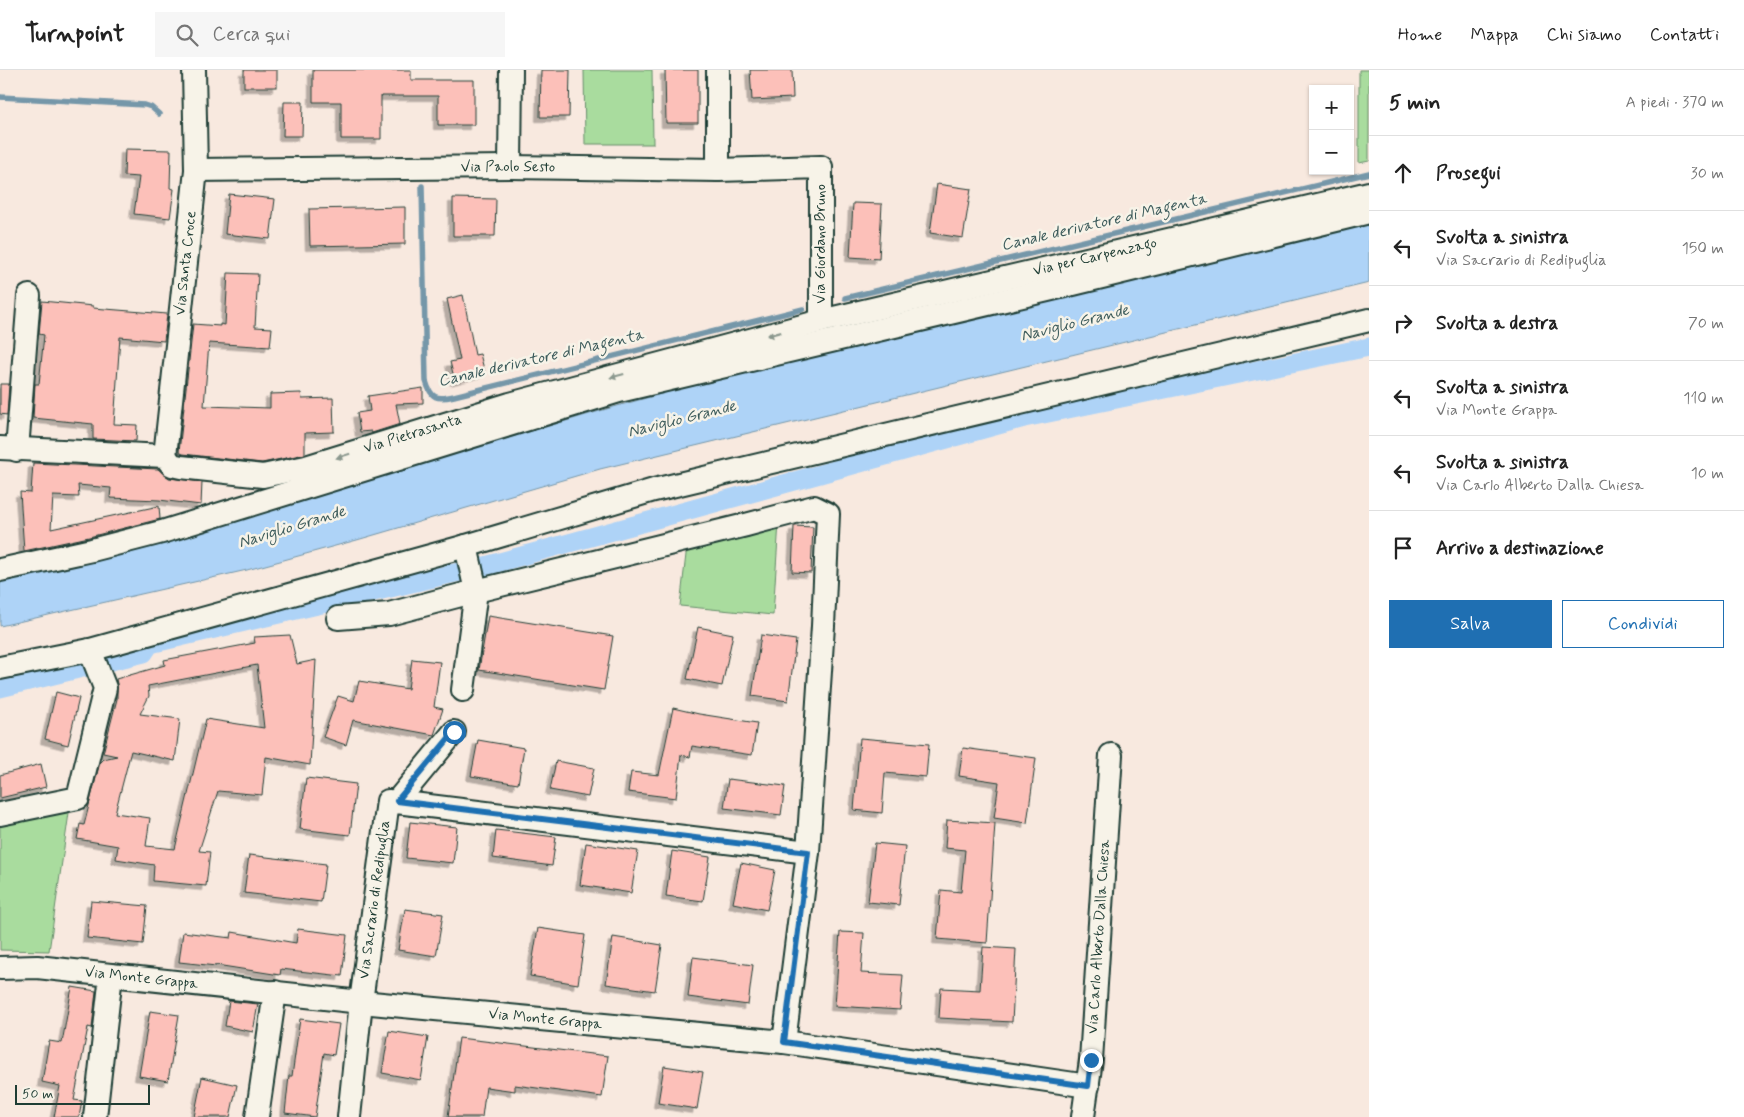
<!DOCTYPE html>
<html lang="it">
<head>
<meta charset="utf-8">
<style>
  :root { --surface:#fff; --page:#f6f6f6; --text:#222; --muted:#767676; --line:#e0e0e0; --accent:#1f6fb2 }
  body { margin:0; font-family:Mynerve,sans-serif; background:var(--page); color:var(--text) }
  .controls { position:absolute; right:15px; top:15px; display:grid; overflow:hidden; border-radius:0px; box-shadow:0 1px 4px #0004 }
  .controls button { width:45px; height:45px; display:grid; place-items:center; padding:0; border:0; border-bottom:1px solid var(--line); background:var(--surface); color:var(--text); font:25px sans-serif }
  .scale { position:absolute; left:15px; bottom:12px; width:135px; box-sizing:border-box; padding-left:5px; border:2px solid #1f3d34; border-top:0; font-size:14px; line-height:18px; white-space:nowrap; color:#1f3d34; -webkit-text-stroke:4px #f7f3e8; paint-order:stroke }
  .stop { position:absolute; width:15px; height:15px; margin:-11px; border:4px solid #1f6fb2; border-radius:50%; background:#fff }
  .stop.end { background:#1f6fb2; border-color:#fff; box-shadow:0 1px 5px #0008 }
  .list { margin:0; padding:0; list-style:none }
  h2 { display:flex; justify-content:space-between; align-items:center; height:65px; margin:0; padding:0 20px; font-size:21px }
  h2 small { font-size:16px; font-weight:400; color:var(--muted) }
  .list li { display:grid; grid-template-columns:32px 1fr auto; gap:15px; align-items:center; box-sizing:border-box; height:75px; padding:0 20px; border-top:1px solid var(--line) }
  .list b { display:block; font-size:19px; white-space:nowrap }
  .list p { margin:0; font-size:16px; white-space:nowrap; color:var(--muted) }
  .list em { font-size:16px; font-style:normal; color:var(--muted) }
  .actions { display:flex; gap:10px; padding:15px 20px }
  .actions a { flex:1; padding:11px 0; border:1px solid var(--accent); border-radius:0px; text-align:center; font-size:18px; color:var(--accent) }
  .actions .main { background:var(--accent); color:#fff }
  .icon { flex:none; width:28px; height:28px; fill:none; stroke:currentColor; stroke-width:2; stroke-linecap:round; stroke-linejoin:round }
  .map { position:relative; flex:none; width:1369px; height:1047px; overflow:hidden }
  header { display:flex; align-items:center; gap:30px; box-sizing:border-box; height:70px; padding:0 25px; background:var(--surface); border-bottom:1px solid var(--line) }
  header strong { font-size:24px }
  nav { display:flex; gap:28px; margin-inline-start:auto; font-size:18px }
  .search { width:350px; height:45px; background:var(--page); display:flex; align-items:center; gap:12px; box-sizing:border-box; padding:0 18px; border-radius:0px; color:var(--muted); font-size:19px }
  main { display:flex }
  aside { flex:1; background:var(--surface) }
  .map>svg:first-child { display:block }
</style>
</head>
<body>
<header>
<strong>Turnpoint</strong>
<div class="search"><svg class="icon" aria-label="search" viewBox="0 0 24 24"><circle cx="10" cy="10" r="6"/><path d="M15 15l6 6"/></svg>Cerca qui</div>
<nav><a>Home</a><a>Mappa</a><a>Chi siamo</a><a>Contatti</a></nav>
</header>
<main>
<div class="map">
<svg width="1369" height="1047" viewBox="0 0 1369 1047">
  <defs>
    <filter id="shadow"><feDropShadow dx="-4.5" dy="4.5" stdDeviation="0" flood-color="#0004"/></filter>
  </defs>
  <rect width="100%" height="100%" fill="#f8e9df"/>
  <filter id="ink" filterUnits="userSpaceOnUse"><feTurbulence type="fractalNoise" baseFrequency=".02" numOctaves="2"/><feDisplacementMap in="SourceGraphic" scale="10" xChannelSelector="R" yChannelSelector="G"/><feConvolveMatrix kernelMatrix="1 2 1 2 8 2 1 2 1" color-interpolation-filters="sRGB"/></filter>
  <g filter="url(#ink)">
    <g fill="#a9dc9e" stroke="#648c69">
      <path d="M 584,0 L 652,0 L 653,74 L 585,74 Z"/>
      <path d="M 1359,0 L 1369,0 L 1369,91 L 1359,93 Z"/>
      <path d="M 779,452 L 773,545 L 680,536 L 687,476 Z"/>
      <path d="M 70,736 L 49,881 L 0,880 L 0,752 Z"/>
    </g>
    <path fill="#aed3f7" stroke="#7597a9" d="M 1369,154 L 1369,213 L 600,399 L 357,470 L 247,500 L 0,556 L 0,508 L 345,416 L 610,338 L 787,289 Z"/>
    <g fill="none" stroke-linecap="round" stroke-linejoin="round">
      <g stroke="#7597a9" stroke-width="5.5">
        <path d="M 0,27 L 145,35 L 151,37 L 159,44"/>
        <path d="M 422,116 L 426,311 C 431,329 437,330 454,326 L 803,239"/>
        <path d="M 845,228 L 1369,103"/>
      </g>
      <path stroke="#aed3f7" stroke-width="19" d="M 0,618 L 144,583 L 150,574 L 489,495 L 1024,348 L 1369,277"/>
    </g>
    <g fill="#fcc0b9" stroke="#1f3d34" fill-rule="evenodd" filter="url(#shadow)">
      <rect x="244" y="0" width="33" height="17"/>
      <path d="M 313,0 L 411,0 L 411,10 L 474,10 L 474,55 L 438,55 L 438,26 L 381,26 L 381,69 L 341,69 L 341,32 L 313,32 Z"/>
      <path d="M 541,0 L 570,0 L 569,47 L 540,47 Z"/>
      <path d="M 665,0 L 698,0 L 698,53 L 666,53 Z"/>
      <path d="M 750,0 L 792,0 L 793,28 L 752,30 Z"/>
      <path d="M 284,32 L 303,32 L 302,66 L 283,66 Z"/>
      <path d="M 125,79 L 171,80 L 170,118 L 174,119 L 170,148 L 134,144 L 139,107 L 124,106 Z"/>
      <path d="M 937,114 L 971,119 L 963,168 L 930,163 Z"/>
      <path d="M 229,124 L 275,129 L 270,169 L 225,164 Z"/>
      <path d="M 453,128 L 496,129 L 495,166 L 453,166 Z"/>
      <path d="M 853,133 L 882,134 L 879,189 L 850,187 Z"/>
      <path d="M 405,137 L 405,174 L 310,176 L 309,139 Z"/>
      <path d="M 228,203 L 258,204 L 255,257 L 272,258 L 270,277 L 209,273 L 204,336 L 270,338 L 270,324 L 301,323 L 302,329 L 333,328 L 334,362 L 305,363 L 305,384 L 262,393 L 183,384 L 179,382 L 193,254 L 220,256 L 220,254 L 225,255 Z"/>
      <path d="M 463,225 L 475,285 L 480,284 L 485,303 L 455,311 L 450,292 L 460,290 L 447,229 Z"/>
      <path d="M 42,231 L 93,236 L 93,238 L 167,244 L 164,271 L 120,267 L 114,354 L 137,355 L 136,371 L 93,369 L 93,354 L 33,348 L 35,314 L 39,314 L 44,265 L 39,264 Z"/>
      <path d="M 0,314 L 9,314 L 7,345 L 0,344 Z"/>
      <path d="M 423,318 L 423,333 L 396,334 L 400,354 L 372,363 L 371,361 L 360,362 L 357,343 L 370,341 L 368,326 Z"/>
      <path d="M 33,393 L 158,399 L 169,408 L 202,412 L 201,435 L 159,430 L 110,428 L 111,418 L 78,415 L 79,427 L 53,426 L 51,459 L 159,436 L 160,449 L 89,467 L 24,481 L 20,422 L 31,423 Z"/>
      <path d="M 794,456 L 813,457 L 811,503 L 792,502 Z"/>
      <path d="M 488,546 L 613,566 L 604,620 L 479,600 Z"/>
      <path d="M 698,557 L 733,564 L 722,616 L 687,609 Z"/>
      <path d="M 290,565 L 297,594 L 316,590 L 310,695 L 266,687 L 262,725 L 218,721 L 199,781 L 210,782 L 206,816 L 153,811 L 154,795 L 116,789 L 118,776 L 77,769 L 80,754 L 84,755 L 100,692 L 103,689 L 117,686 L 103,683 L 117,629 L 117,614 L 116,609 L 165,595 L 164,590 L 255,573 L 254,567 ZM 257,595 L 264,658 L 206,649 L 175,779 L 146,776 L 150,748 L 115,743 L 131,681 L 175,691 L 180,649 L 140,644 L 149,626 L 148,616 Z"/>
      <path d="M 761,565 L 796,570 L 788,631 L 752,626 Z"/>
      <path d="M 412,589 L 440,592 L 434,637 L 443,639 L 434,665 L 353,650 L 346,675 L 323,667 L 338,626 L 354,631 L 359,611 L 408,619 Z"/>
      <path d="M 56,622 L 79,628 L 68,675 L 45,669 Z"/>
      <path d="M 673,638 L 699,644 L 757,653 L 752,685 L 692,676 L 690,687 L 681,685 L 676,728 L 628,722 L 631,702 L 659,705 Z"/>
      <path d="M 860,668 L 929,674 L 926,707 L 885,703 L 882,743 L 854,740 Z"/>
      <path d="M 478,670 L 524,678 L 518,714 L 471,706 Z"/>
      <path d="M 963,678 L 1036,688 L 1027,753 L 994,748 L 999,712 L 959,706 Z"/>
      <path d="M 556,691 L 594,698 L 588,727 L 550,720 Z"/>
      <path d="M 41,694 L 46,717 L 0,728 L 0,705 Z"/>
      <path d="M 306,708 L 356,714 L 350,765 L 300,759 Z"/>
      <path d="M 728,709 L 785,716 L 781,745 L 724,738 Z"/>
      <path d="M 947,750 L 995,753 L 987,873 L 937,869 L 941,820 L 961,822 L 965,780 L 945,778 Z"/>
      <path d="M 410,752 L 457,757 L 453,793 L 406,788 Z"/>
      <path d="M 496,760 L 556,767 L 552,796 L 493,788 Z"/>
      <path d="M 586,773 L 638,781 L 631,823 L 580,815 Z"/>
      <path d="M 875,773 L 905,776 L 899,835 L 868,832 Z"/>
      <path d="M 672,781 L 710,787 L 703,831 L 666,826 Z"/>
      <path d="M 249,785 L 326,794 L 321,832 L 244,823 Z"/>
      <path d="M 741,793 L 775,800 L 767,840 L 733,833 Z"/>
      <path d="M 91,831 L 147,836 L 143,874 L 87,868 Z"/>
      <path d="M 405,839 L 443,844 L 436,886 L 398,880 Z"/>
      <path d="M 538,858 L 585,865 L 578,914 L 530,906 Z"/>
      <path d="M 298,859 L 347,865 L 342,906 L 281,899 L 280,905 L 216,895 L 216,896 L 179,892 L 183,862 L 231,868 L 232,862 L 296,873 Z"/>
      <path d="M 840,862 L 864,863 L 861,903 L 903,905 L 900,940 L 835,936 Z"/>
      <path d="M 613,867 L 662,875 L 655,921 L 606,914 Z"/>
      <path d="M 983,877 L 1016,879 L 1012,952 L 939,948 L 941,918 L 980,920 Z"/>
      <path d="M 693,887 L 753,895 L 748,935 L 688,927 Z"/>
      <path d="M 72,917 L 96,921 L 92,958 L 88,957 L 74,1030 L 82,1031 L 79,1047 L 54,1047 L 60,1016 L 42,1012 L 49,971 L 62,973 Z"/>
      <path d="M 229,931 L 258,934 L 253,962 L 225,956 Z"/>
      <path d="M 150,941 L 179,945 L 168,1011 L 139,1006 Z"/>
      <path d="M 300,949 L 339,954 L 334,985 L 324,983 L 315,1047 L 285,1043 L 289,1006 L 292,1006 Z"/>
      <path d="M 389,961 L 428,967 L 421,1010 L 382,1003 Z"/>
      <path d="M 459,968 L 608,986 L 602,1027 L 515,1015 L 515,1021 L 486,1017 L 482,1047 L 448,1047 Z"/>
      <path d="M 664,996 L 703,1002 L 697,1039 L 658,1033 Z"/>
      <path d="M 202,1007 L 237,1015 L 230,1047 L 194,1047 Z"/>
    </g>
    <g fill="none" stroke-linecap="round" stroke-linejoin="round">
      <g stroke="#1f3d34" stroke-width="26">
        <g id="minor">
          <path d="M 718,0 L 718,100"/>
          <path d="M 510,97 L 511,0"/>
          <path id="s1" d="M 196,100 L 510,97 L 718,100 L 821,97 L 821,251"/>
          <path id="s2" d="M 0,378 L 165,386 L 172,395 L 181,397 L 263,406 L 306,397 L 510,334 L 821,251 L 1369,123"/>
          <path d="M 17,380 L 29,226"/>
          <path id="s3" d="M 165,386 L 196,100 L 194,0"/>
          <path d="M 0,500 L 92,480 L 162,462 L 619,321 L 1073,214 L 1369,142"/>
          <path d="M 338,548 L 389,544 L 476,521 L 746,455 L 814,437 L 828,444 L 823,556 L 808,782 L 784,972"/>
          <path d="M 0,598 L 90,580 L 466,476 L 654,420 L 1369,250"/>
          <path d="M 463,620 L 476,521 L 466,476"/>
          <path d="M 397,731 L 454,662"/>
          <path d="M 0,744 L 78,728 L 105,618 L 90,580"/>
          <path id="s4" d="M 0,898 L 37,897 L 361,932 L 784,972 L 1088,1016"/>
          <path d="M 95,1047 L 111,905"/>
          <path d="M 257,1047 L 275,922"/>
          <path id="s5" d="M 349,1047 L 361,932 L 388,731 L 808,782"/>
          <path id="s6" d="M 1083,1047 L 1091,990 L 1111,685"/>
        </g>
      </g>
      <use href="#minor" stroke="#f7f3e8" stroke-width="22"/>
    </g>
    <defs><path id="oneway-solid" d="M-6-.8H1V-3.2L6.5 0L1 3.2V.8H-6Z" transform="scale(1.25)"/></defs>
    <g fill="#8b988e">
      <use href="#oneway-solid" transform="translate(774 264) rotate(165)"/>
      <use href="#oneway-solid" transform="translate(617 306) rotate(165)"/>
      <use href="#oneway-solid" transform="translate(343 386) rotate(163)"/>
    </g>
  </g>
  <g fill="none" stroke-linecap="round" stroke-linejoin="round" filter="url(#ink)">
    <path stroke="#1f6fb2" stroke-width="6" d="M 454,662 L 397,731 L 808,782 L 784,972 L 1088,1016 L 1091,990"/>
  </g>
  <g text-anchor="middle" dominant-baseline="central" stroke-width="5" stroke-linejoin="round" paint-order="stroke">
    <g font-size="15" fill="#1f3d34" stroke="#f7f3e8">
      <text stroke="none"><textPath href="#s1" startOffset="312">Via Paolo Sesto</textPath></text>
      <text transform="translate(821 174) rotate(-90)">Via Giordano Bruno</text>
      <text stroke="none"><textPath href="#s2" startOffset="1129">Via per Carpenzago</textPath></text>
      <text stroke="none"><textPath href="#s3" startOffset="194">Via Santa Croce</textPath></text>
      <text stroke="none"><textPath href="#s2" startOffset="424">Via Pietrasanta</textPath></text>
      <text stroke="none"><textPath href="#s5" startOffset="219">Via Sacrario di Redipuglia</textPath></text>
      <text stroke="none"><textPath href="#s6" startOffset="181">Via Carlo Alberto Dalla Chiesa</textPath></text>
      <text stroke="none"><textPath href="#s4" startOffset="142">Via Monte Grappa</textPath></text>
      <text stroke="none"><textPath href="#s4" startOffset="548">Via Monte Grappa</textPath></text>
    </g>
    <g font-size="16" font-style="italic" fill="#3c5b5b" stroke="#f7f3e8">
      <text transform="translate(1104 152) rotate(-13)">Canale derivatore di Magenta</text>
      <text transform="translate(1075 253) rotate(-14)">Naviglio Grande</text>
      <text transform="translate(541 288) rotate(-13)">Canale derivatore di Magenta</text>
      <text transform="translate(682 349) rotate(-14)">Naviglio Grande</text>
      <text transform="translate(292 457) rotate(-17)">Naviglio Grande</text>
    </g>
  </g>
</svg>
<div class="controls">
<button>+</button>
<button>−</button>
</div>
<div class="scale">50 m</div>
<div class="stop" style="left:454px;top:662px"></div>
<div class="stop end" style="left:1091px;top:990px"></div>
</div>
<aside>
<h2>5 min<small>A piedi · 370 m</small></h2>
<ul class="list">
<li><svg class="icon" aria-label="ahead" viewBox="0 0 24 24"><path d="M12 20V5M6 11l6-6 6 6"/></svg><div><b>Prosegui</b></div><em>30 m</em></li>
<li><svg class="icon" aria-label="left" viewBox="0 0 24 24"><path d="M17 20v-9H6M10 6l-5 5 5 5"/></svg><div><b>Svolta a sinistra</b><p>Via Sacrario di Redipuglia</p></div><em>150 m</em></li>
<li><svg class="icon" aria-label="right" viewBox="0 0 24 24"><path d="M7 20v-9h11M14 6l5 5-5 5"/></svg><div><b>Svolta a destra</b></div><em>70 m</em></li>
<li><svg class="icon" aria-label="left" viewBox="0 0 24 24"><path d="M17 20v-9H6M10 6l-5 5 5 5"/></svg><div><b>Svolta a sinistra</b><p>Via Monte Grappa</p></div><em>110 m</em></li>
<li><svg class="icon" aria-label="left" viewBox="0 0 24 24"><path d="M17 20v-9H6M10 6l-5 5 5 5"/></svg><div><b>Svolta a sinistra</b><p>Via Carlo Alberto Dalla Chiesa</p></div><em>10 m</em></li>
<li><svg class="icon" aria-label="arrive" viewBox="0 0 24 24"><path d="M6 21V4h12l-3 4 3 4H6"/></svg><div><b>Arrivo a destinazione</b></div></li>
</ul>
<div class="actions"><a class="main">Salva</a><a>Condividi</a></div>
</aside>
</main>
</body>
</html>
